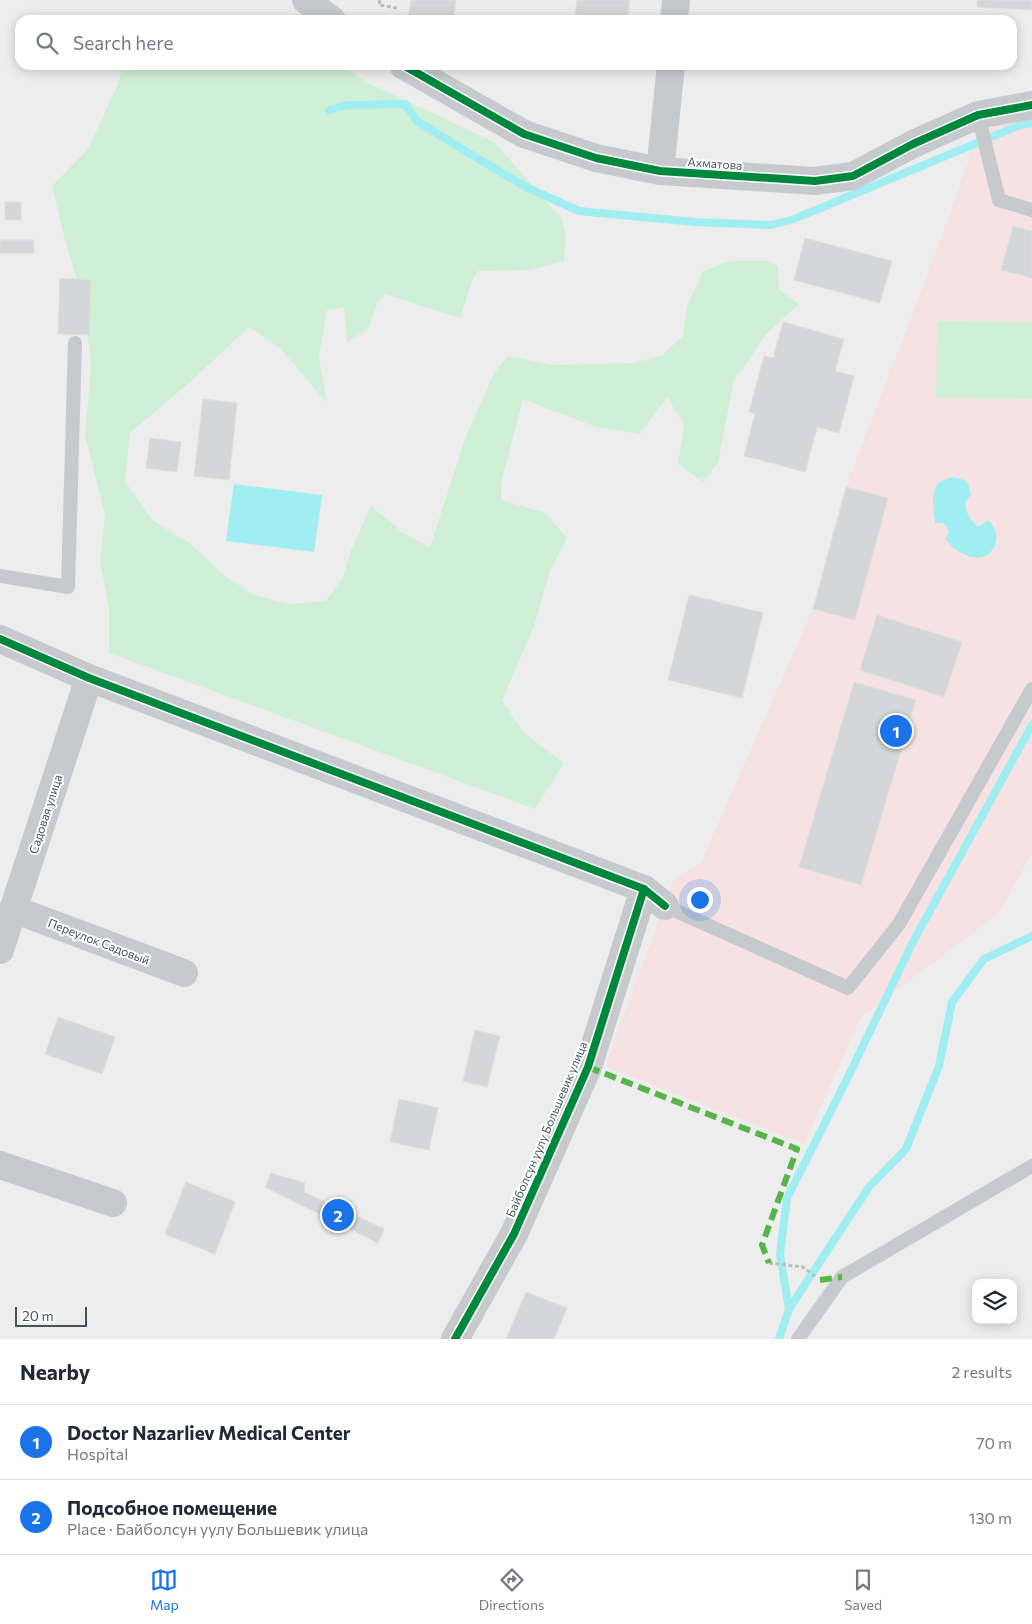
<!DOCTYPE html>
<html lang="en">
<head>
<meta charset="utf-8">
<style>
  :root { --surface:#fff; --page:#f6f6f7; --text:#1f2937; --muted:#747a83; --line:#e0e1e3; --accent:#1a73e8 }
  body { margin:0; font-family:Commissioner,sans-serif; background:var(--page); color:var(--text) }
  .controls { position:absolute; right:15px; bottom:15px; display:grid; overflow:hidden; border-radius:10px; box-shadow:0 2px 12px #0003 }
  .controls button { width:45px; height:45px; display:grid; place-items:center; padding:0; border:0; border-bottom:1px solid var(--line); background:var(--surface); color:var(--text); font:25px sans-serif }
  .scale { position:absolute; left:15px; bottom:12px; width:72px; box-sizing:border-box; padding-left:5px; border:2px solid #43545b; border-top:0; font-size:14px; line-height:18px; white-space:nowrap; color:#43545b; -webkit-text-stroke:4px #fff; paint-order:stroke }
  .you { position:absolute; left:699px; top:899px; width:18px; height:18px; margin:-12px; border:4px solid #fff; border-radius:50%; background:#1a73e8; box-shadow:0 0 0 8px #1a73e833 }
  .badge { display:grid; place-items:center; width:32px; height:32px; border-radius:50%; background:var(--accent); color:#fff; font-size:16px; font-weight:700 }
  .pin { position:absolute; translate:-50% -50%; border:2px solid #fff; box-shadow:0 1px 5px #0006 }
  .list { margin:0; padding:0; list-style:none }
  h2 { display:flex; justify-content:space-between; align-items:center; height:65px; margin:0; padding:0 20px; font-size:21px }
  h2 small { font-size:16px; font-weight:400; color:var(--muted) }
  .list li { display:grid; grid-template-columns:32px 1fr auto; gap:15px; align-items:center; box-sizing:border-box; height:75px; padding:0 20px; border-top:1px solid var(--line) }
  .list b { display:block; font-size:19px; white-space:nowrap }
  .list p { margin:0; font-size:16px; white-space:nowrap; color:var(--muted) }
  .list em { font-size:16px; font-style:normal; color:var(--muted) }
  .icon { flex:none; width:28px; height:28px; fill:none; stroke:currentColor; stroke-width:2; stroke-linecap:round; stroke-linejoin:round }
  .map { position:relative; flex:none; width:1032px; height:1339px; overflow:hidden }
  .search { position:absolute; background:var(--surface); box-shadow:0 2px 12px #0003; left:15px; right:15px; top:15px; height:55px; display:flex; align-items:center; gap:12px; box-sizing:border-box; padding:0 18px; border-radius:15px; color:var(--muted); font-size:19px }
  .sheet { height:215px; background:var(--surface) }
  nav { display:flex; justify-content:space-around; align-items:center; box-sizing:border-box; height:70px; border-top:1px solid var(--line); background:var(--surface); font-size:14px; color:var(--muted) }
  nav a { display:grid; justify-items:center; gap:2px }
  nav .on { color:var(--accent) }
  .map>svg:first-child { display:block }
</style>
</head>
<body>
<div class="map">
<svg width="1032" height="1339" viewBox="0 0 1032 1339">
  <rect width="100%" height="100%" fill="#eeeded"/>
  <path fill="#f6e2e3" d="M 1032,115 L 1032,853 L 1000,912 L 861,1017 L 804,1144 L 605,1066 L 674,880 L 701,862 L 813,609 L 846,487 L 933,260 L 981,126 Z"/>
  <g fill="#cff0d6">
    <path d="M 123,65 L 341,65 L 366,82 L 494,142 L 562,219 L 566,237 L 564,261 L 530,270 L 478,271 L 472,281 L 460,318 L 384,294 L 377,304 L 368,329 L 347,342 L 344,307 L 327,310 L 319,357 L 327,403 L 280,348 L 249,327 L 189,383 L 130,433 L 125,481 L 153,521 L 191,544 L 225,576 L 254,595 L 290,604 L 326,601 L 343,577 L 351,550 L 371,506 L 402,532 L 430,547 L 466,436 L 493,375 L 507,356 L 553,365 L 634,363 L 662,355 L 683,336 L 687,306 L 703,271 L 727,262 L 735,261 L 766,261 L 778,266 L 779,290 L 799,304 L 765,335 L 752,356 L 734,380 L 718,462 L 704,482 L 678,464 L 684,425 L 667,397 L 640,434 L 596,427 L 523,399 L 501,483 L 501,500 L 546,513 L 567,538 L 550,571 L 534,626 L 502,700 L 524,733 L 564,763 L 535,809 L 109,653 L 109,608 L 100,562 L 105,515 L 85,435 L 91,366 L 84,302 L 66,244 L 52,186 L 88,149 L 118,84 Z"/>
    <path d="M 937,321 L 1032,322 L 1032,399 L 936,398 Z"/>
  </g>
  <g fill="#a0eef2">
    <path d="M 952,477 C 965,479 969,481 971,495 C 960,505 968,517 977,526 L 982,525 L 987,520 C 1006,532 995,569 963,554 C 956,551 950,544 945,539 L 949,533 L 947,528 L 943,523 L 935,523 C 934,511 929,491 940,482 C 943,480 948,478 952,477 Z"/>
    <path d="M 234,484 L 322,495 L 314,552 L 226,541 Z"/>
  </g>
  <g fill="none" stroke-linecap="round" stroke-linejoin="round">
    <g stroke="#a0eef2" stroke-width="8">
      <path d="M 329,110 L 348,105 L 405,104 L 417,121 L 472,155 L 526,187 L 579,211 L 695,222 L 771,225 L 794,219 L 1020,125 L 1032,123"/>
      <path d="M 789,1309 L 780,1254 L 787,1198 L 847,1079 L 914,940 L 1032,725"/>
      <path d="M 779,1339 L 789,1309 L 869,1187 L 906,1149 L 939,1066 L 952,1002 L 984,959 L 1032,936"/>
    </g>
  </g>
  <g fill="#d5d6d7" stroke="#dfdfe0">
    <path d="M 411,0 L 456,0 L 453,20 L 408,20 Z"/>
    <path d="M 577,0 L 630,0 L 627,20 L 603,20 L 604,18 L 575,14 Z"/>
    <path d="M 977,0 L 1032,0 L 1032,10 L 977,7 Z"/>
    <rect x="5" y="202" width="16" height="18"/>
    <path d="M 1013,226 L 1032,231 L 1032,278 L 1001,270 Z"/>
    <path d="M 805,238 L 892,261 L 880,303 L 794,280 Z"/>
    <rect x="0" y="240" width="34" height="13"/>
    <path d="M 60,278 L 91,280 L 89,335 L 58,334 Z"/>
    <path d="M 783,322 L 844,339 L 835,371 L 854,376 L 839,433 L 817,427 L 805,472 L 744,456 L 755,414 L 749,412 L 764,356 L 773,358 Z"/>
    <path d="M 203,399 L 237,403 L 229,480 L 194,476 Z"/>
    <path d="M 150,438 L 181,442 L 177,472 L 146,468 Z"/>
    <path d="M 846,487 L 888,498 L 855,620 L 813,609 Z"/>
    <path d="M 689,595 L 763,613 L 742,698 L 668,680 Z"/>
    <path d="M 877,615 L 962,642 L 944,697 L 860,670 Z"/>
    <path d="M 854,682 L 916,700 L 861,885 L 799,867 Z"/>
    <path d="M 58,1017 L 115,1037 L 102,1074 L 45,1054 Z"/>
    <path d="M 475,1030 L 500,1036 L 487,1087 L 463,1081 Z"/>
    <path d="M 399,1099 L 438,1108 L 429,1150 L 390,1142 Z"/>
    <path d="M 271,1173 L 305,1183 L 304,1192 L 384,1229 L 378,1243 L 265,1187 Z"/>
    <path d="M 186,1182 L 235,1202 L 215,1254 L 165,1234 Z"/>
    <path d="M 526,1292 L 567,1308 L 554,1339 L 506,1339 Z"/>
  </g>
  <g fill="none" stroke-linecap="round" stroke-linejoin="round">
    <g stroke="#b4c2bc" stroke-width="3" stroke-dasharray="4 2.5" stroke-linecap="butt">
      <path d="M 380,0 L 379,5 L 397,8"/>
      <path d="M 769,1263 L 803,1267 L 817,1278"/>
    </g>
    <g stroke="#c7cacc" stroke-width="14">
      <path d="M 978,115 L 999,200 L 1032,210"/>
      <path d="M 0,576 L 68,587 L 75,343"/>
      <path d="M 665,906 L 848,988 L 899,924 L 1032,689"/>
      <path d="M 798,1339 L 842,1277 L 1032,1166"/>
    </g>
    <g stroke="#c7cacc" stroke-width="28">
      <path d="M 306,0 L 332,20"/>
      <path d="M 674,20 L 676,0"/>
      <path d="M 403,65 L 524,134 L 596,158 L 660,171 L 815,181 L 853,176 L 913,144 L 978,115 L 1032,105"/>
      <path d="M 660,171 L 671,65"/>
      <path d="M 0,639 L 89,678 L 644,889 L 665,906"/>
      <path d="M 13,909 L 184,973"/>
      <path d="M 0,950 L 89,678"/>
      <path d="M 0,1165 L 113,1203"/>
      <path d="M 455,1339 L 514,1234 L 588,1067 L 644,889"/>
    </g>
    <g stroke="#57b448" stroke-width="6" stroke-dasharray="12 6" stroke-linecap="butt">
      <path d="M 588,1067 L 797,1149 L 762,1245 L 769,1263"/>
      <path d="M 820,1280 L 842,1277"/>
    </g>
    <g stroke="#fff" stroke-width="11">
      <g id="cycleway">
        <path d="M 403,65 L 524,134 L 596,158 L 660,171 L 815,181 L 853,176 L 913,144 L 978,115 L 1032,105"/>
        <path d="M 0,639 L 89,678 L 644,889 L 665,906"/>
        <path d="M 455,1339 L 514,1234 L 588,1067 L 644,889"/>
      </g>
    </g>
    <use href="#cycleway" stroke="#00873e" stroke-width="8"/>
  </g>
  <g text-anchor="middle" dominant-baseline="central" stroke-width="4" stroke-linejoin="round" paint-order="stroke">
    <g font-size="12" fill="#43545b" stroke="#fff">
      <text transform="translate(715 163) rotate(4)">Ахматова</text>
      <text transform="translate(45 814) rotate(-72)">Садовая улица</text>
      <text transform="translate(99 941) rotate(21)">Переулок Садовый</text>
      <text transform="translate(546 1129) rotate(-67)">Байболсун уулу Большевик улица</text>
    </g>
  </g>
</svg>
<div class="controls">
<button><svg class="icon" aria-label="layers" viewBox="0 0 24 24"><path d="M12 4l9 5-9 5-9-5zM3 14l9 5 9-5"/></svg></button>
</div>
<div class="scale">20 m</div>
<div class="you"></div>
<div class="pin badge" style="left:896px;top:731px">1</div>
<div class="pin badge" style="left:338px;top:1215px">2</div>
<div class="search"><svg class="icon" aria-label="search" viewBox="0 0 24 24"><circle cx="10" cy="10" r="6"/><path d="M15 15l6 6"/></svg>Search here</div>
</div>
<section class="sheet">
<h2>Nearby<small>2 results</small></h2>
<ul class="list">
<li><span class="badge">1</span><div><b>Doctor Nazarliev Medical Center</b><p>Hospital</p></div><em>70 m</em></li>
<li><span class="badge">2</span><div><b>Подсобное помещение</b><p>Place · Байболсун уулу Большевик улица</p></div><em>130 m</em></li>
</ul>
</section>
<nav>
<a class="on"><svg class="icon" aria-label="map" viewBox="0 0 24 24"><path d="M3 6l6-2 6 2 6-2v14l-6 2-6-2-6 2zM9 4v14M15 6v14"/></svg>Map</a>
<a><svg class="icon" aria-label="directions" viewBox="0 0 24 24"><path d="M12 3l9 9-9 9-9-9zM9 14v-3h6M13 9l2 2-2 2"/></svg>Directions</a>
<a><svg class="icon" aria-label="saved" viewBox="0 0 24 24"><path d="M7 4h10v16l-5-4-5 4z"/></svg>Saved</a>
</nav>
</body>
</html>
